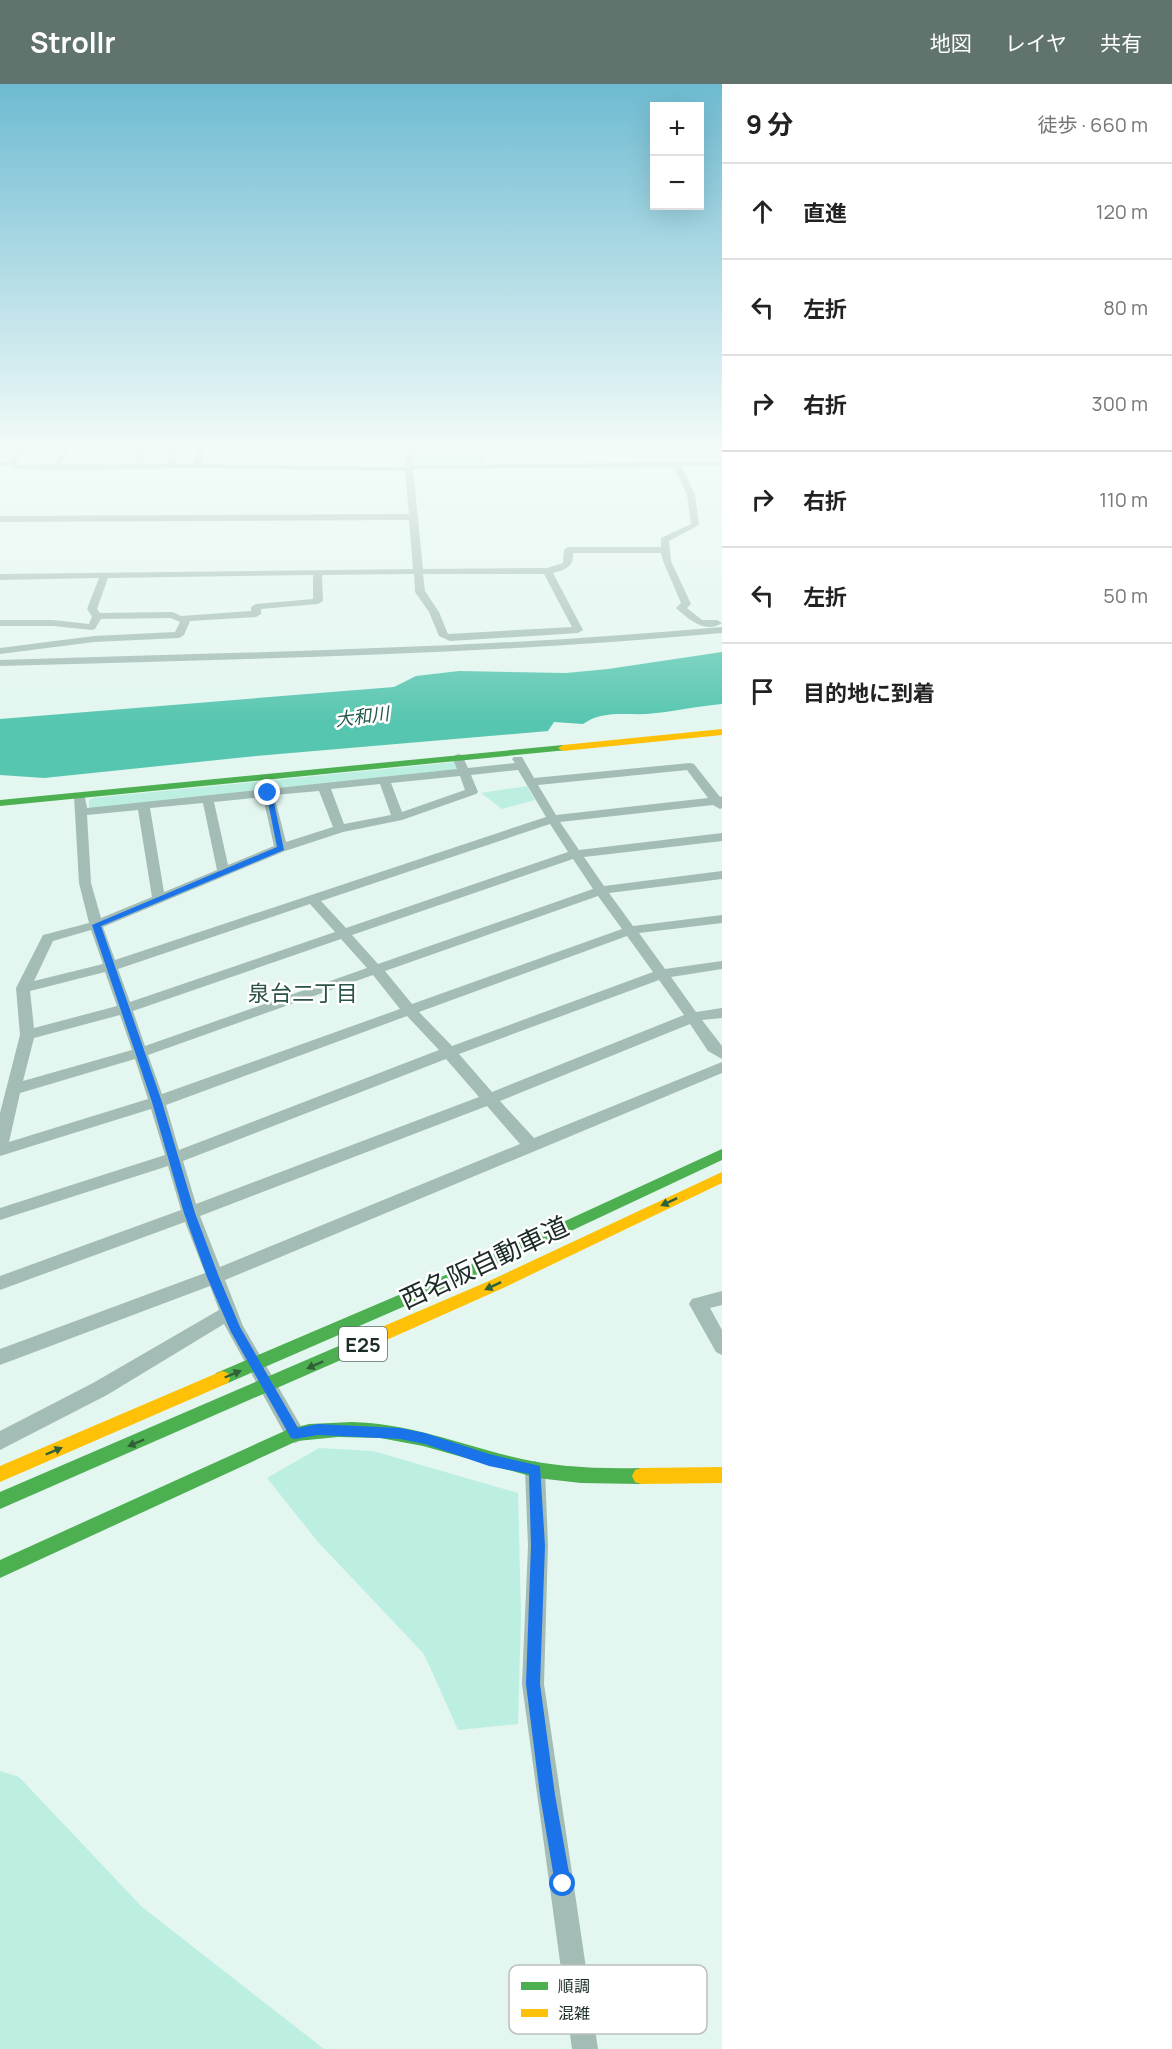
<!DOCTYPE html>
<html lang="ja">
<head>
<meta charset="utf-8">
<style>
  :root { --surface:#fff; --page:#f6f6f6; --text:#222; --muted:#767676; --line:#e0e0e0; --accent:#61736d }
  body { margin:0; font-family:Manrope,"Noto Sans JP",sans-serif; background:var(--page); color:var(--text) }
  .controls { position:absolute; right:18px; top:18px; display:grid; overflow:hidden; border-radius:0px; box-shadow:0 6px 24px #0002 }
  .controls button { width:54px; height:54px; display:grid; place-items:center; padding:0; border:0; border-bottom:2px solid var(--line); background:var(--surface); color:var(--text); font:30px sans-serif }
  .stop { position:absolute; width:18px; height:18px; margin:-14px; border:4px solid #1a73e8; border-radius:50%; background:#fff }
  .stop.end { background:#1a73e8; border-color:#fff; box-shadow:0 2px 6px #0008 }
  .list { margin:0; padding:0; list-style:none }
  h2 { display:flex; justify-content:space-between; align-items:center; height:78px; margin:0; padding:0 24px; font-size:26px }
  h2 small { font-size:20px; font-weight:400; color:var(--muted) }
  .list li { display:grid; grid-template-columns:39px 1fr auto; gap:18px; align-items:center; box-sizing:border-box; height:96px; padding:0 24px; border-top:2px solid var(--line) }
  .list b { display:block; font-size:22px; white-space:nowrap }
  .list em { font-size:20px; font-style:normal; color:var(--muted) }
  .icon { flex:none; width:33px; height:33px; fill:none; stroke:currentColor; stroke-width:2; stroke-linecap:round; stroke-linejoin:round }
  .map { position:relative; flex:none; width:722px; height:1965px; overflow:hidden }
  header { display:flex; align-items:center; gap:36px; box-sizing:border-box; height:84px; padding:0 30px; background:var(--accent); color:#fff }
  header strong { font-size:28px }
  nav { display:flex; gap:33px; margin-inline-start:auto; font-size:21px }
  main { display:flex }
  aside { flex:1; background:var(--surface) }
  .map>svg:first-child { display:block }
</style>
</head>
<body>
<header>
<strong>Strollr</strong>
<nav><a>地図</a><a>レイヤ</a><a>共有</a></nav>
</header>
<main>
<div class="map">
<svg width="722" height="1965" viewBox="0 0 722 1965">
  <rect width="100%" height="100%" fill="#e3f6f0"/>
  <g fill="#bcefe1">
    <path d="M 417,362 L 482,362 L 485,380 L 419,381 L 415,379 Z"/>
    <path d="M 455,678 L 458,685 L 89,726 L 89,716 L 93,714 Z"/>
    <path d="M 527,702 L 535,716 L 502,725 L 481,709 Z"/>
    <path d="M 319,1364 L 373,1367 L 518,1409 L 521,1530 L 518,1640 L 458,1646 L 424,1570 L 318,1458 L 267,1394 Z"/>
    <path d="M 0,1687 L 19,1693 L 142,1823 L 324,1965 L 0,1965 Z"/>
  </g>
  <path fill="#57c6b0" d="M 722,568 L 722,620 C 697,622 672,628 647,630 C 625,631 602,626 583,640 L 554,638 L 548,647 L 256,672 L 44,694 L 0,691 L 0,635 L 394,603 L 416,592 L 459,587 L 566,589 L 608,585 Z"/>
  <g fill="none" stroke-linecap="round" stroke-linejoin="round">
    <g fill="#a3bcb5" fill-rule="evenodd">
      <path d="M 19,362 L 27,362 L 15,378 L 19,381 L 54,380 L 63,362 L 71,362 L 62,380 L 134,380 L 142,362 L 150,362 L 142,380 L 167,380 L 173,362 L 181,362 L 175,380 L 193,380 L 199,362 L 207,362 L 201,380 L 405,383 L 406,362 L 414,362 L 413,381 L 722,378 L 722,382 L 682,383 L 695,411 L 699,441 L 669,457 L 671,477 L 691,520 L 687,524 L 702,536 L 717,536 L 722,539 C 706,550 690,536 678,526 L 676,524 L 681,519 L 663,477 L 661,469 L 573,469 C 574,483 565,486 553,489 L 583,546 L 578,549 L 450,557 L 439,552 L 429,528 L 415,508 L 414,490 L 322,491 L 323,517 L 318,520 L 261,525 L 261,530 L 256,533 L 190,537 L 184,551 L 179,554 L 94,558 L 0,570 L 0,564 L 94,552 L 175,548 L 180,538 L 171,534 L 101,535 L 95,545 L 92,546 L 53,542 L 0,542 L 0,536 L 53,536 L 89,540 L 92,532 L 87,525 L 99,494 L 0,496 L 0,490 L 413,485 L 409,436 L 0,438 L 0,432 L 409,430 L 405,387 L 196,384 L 56,386 L 17,385 L 9,381 L 0,381 L 0,377 L 9,377 ZM 674,383 L 687,411 L 691,440 L 661,454 L 661,463 L 568,463 L 564,466 L 563,479 L 547,484 L 423,485 L 413,385 ZM 423,490 L 544,490 L 572,543 L 448,550 L 439,528 L 425,507 ZM 313,491 L 313,515 L 256,520 L 251,523 L 251,527 L 181,532 L 173,528 L 100,529 L 97,525 L 108,494 Z"/>
      <path d="M 722,543 L 722,549 C 482,571 241,575 0,582 L 0,576 C 241,568 482,565 722,543 Z"/>
      <path d="M 458,670 L 462,671 L 468,684 L 515,679 L 512,675 L 514,673 L 522,673 L 534,694 L 690,679 L 694,680 L 720,713 L 722,712 L 722,724 L 720,725 L 713,721 L 560,738 L 579,766 L 722,749 L 722,757 L 584,773 L 604,802 L 722,787 L 722,795 L 609,809 L 633,842 L 722,831 L 722,839 L 639,849 L 665,885 L 722,877 L 722,885 L 671,893 L 696,928 L 722,924 L 722,934 L 702,936 L 722,962 L 722,975 L 708,967 L 690,940 L 500,1017 L 534,1054 L 722,978 L 722,989 L 225,1196 L 243,1242 L 302,1344 L 305,1350 L 302,1356 L 295,1359 L 288,1356 L 224,1240 L 107,1311 L 0,1366 L 0,1347 L 93,1299 L 219,1226 L 210,1202 L 0,1281 L 0,1265 L 205,1189 L 185,1138 L 0,1206 L 0,1192 L 181,1126 L 168,1082 L 0,1136 L 0,1124 L 165,1071 L 151,1025 L 0,1072 L 0,1029 L 20,951 L 16,904 L 43,851 L 89,839 L 79,799 L 74,712 L 76,709 L 84,709 L 87,724 L 457,685 L 452,673 ZM 518,686 L 546,733 L 115,876 L 103,843 L 285,767 L 343,748 L 402,736 L 476,710 L 478,708 L 471,691 ZM 687,686 L 708,714 L 556,731 L 538,701 ZM 460,692 L 465,706 L 402,728 L 391,699 ZM 380,700 L 391,731 L 344,740 L 331,705 ZM 319,707 L 333,743 L 286,758 L 274,711 ZM 263,713 L 274,762 L 228,781 L 214,718 ZM 203,719 L 217,786 L 164,808 L 150,724 ZM 138,726 L 152,813 L 101,834 L 91,799 L 87,731 ZM 550,740 L 568,768 L 346,844 L 321,817 ZM 573,775 L 593,805 L 378,880 L 352,851 ZM 598,812 L 622,845 L 412,920 L 385,887 ZM 310,820 L 335,848 L 130,918 L 118,885 ZM 91,846 L 103,880 L 34,897 L 53,857 ZM 627,852 L 653,888 L 452,962 L 419,928 ZM 341,855 L 367,884 L 145,962 L 133,927 ZM 105,888 L 117,922 L 34,944 L 30,907 ZM 373,891 L 400,925 L 162,1010 L 148,971 ZM 659,896 L 684,931 L 492,1008 L 459,970 ZM 120,931 L 132,966 L 23,997 L 34,954 ZM 407,932 L 439,966 L 179,1066 L 166,1021 ZM 135,975 L 148,1015 L 9,1058 L 20,1009 ZM 446,975 L 479,1013 L 196,1120 L 183,1077 ZM 487,1022 L 520,1060 L 220,1183 L 200,1132 Z"/>
      <path d="M 722,1207 L 722,1221 L 710,1224 L 722,1246 L 722,1271 L 716,1268 L 689,1220 L 692,1215 Z"/>
      <path d="M 535,1377 L 542,1380 L 545,1386 L 548,1462 L 544,1600 L 598,1965 L 572,1965 L 522,1600 L 528,1462 L 525,1386 L 528,1380 Z"/>
    </g>
    <g fill="#4caf50" fill-rule="evenodd">
      <path d="M 563,661 L 568,664 L 567,666 L 0,722 L 0,716 Z"/>
      <path d="M 722,1065 L 722,1076 L 488,1186 L 228,1299 L 222,1301 L 216,1299 L 214,1294 L 216,1289 L 476,1178 Z"/>
      <path d="M 376,1246 L 382,1248 L 384,1253 L 382,1258 L 0,1425 L 0,1408 Z"/>
      <path d="M 352,1338 C 407,1339 456,1359 509,1372 C 552,1383 596,1385 641,1384 L 647,1386 L 650,1392 L 647,1398 L 641,1400 L 581,1399 L 537,1394 L 423,1362 L 380,1354 L 338,1353 L 297,1357 L 0,1494 L 0,1476 L 289,1345 L 309,1340 Z"/>
    </g>
    <g fill="#ffc107" fill-rule="evenodd">
      <path d="M 722,645 L 722,651 L 563,667 L 558,664 L 563,661 Z"/>
      <path d="M 722,1088 L 722,1099 L 501,1205 L 382,1258 L 376,1260 L 370,1258 L 368,1253 L 370,1248 L 489,1197 Z"/>
      <path d="M 222,1287 L 228,1289 L 230,1294 L 228,1299 L 0,1398 L 0,1382 Z"/>
      <path d="M 722,1383 L 722,1399 L 641,1400 L 635,1398 L 632,1392 L 635,1386 L 641,1384 Z"/>
    </g>
  </g>
  <defs><path id="oneway-solid" d="M-6-.8H1V-3.2L6.5 0L1 3.2V.8H-6Z" transform="scale(1.5)"/></defs>
  <g fill="#2f6037">
    <use href="#oneway-solid" transform="translate(669 1118) rotate(155)"/>
    <use href="#oneway-solid" transform="translate(493 1202) rotate(155)"/>
    <use href="#oneway-solid" transform="translate(315 1281) rotate(156)"/>
    <use href="#oneway-solid" transform="translate(233 1290) rotate(-23)"/>
    <use href="#oneway-solid" transform="translate(136 1359) rotate(157)"/>
    <use href="#oneway-solid" transform="translate(54 1367) rotate(-23)"/>
  </g>
  <linearGradient id="sky" x2="0" y2="1"><stop stop-color="#6ebbd2"/><stop offset="0.57" stop-color="#f2fbf8"/><stop offset="1" stop-color="#f2fbf8" stop-opacity="0"/></linearGradient>
  <rect width="722" height="637" fill="url(#sky)"/>
  <path fill="#1a73e8" d="M 266,708 L 272,709 L 284,766 L 101,842 L 162,1018 L 195,1129 L 219,1193 L 240,1243 L 298,1344 L 318,1340 L 400,1344 L 425,1349 L 489,1370 L 540,1382 L 545,1462 L 540,1600 L 555,1711 L 571,1800 L 569,1805 L 563,1808 L 558,1805 L 555,1800 L 540,1711 L 526,1600 L 531,1462 L 529,1390 L 489,1382 L 425,1360 L 400,1355 L 318,1351 L 295,1355 L 291,1354 L 231,1248 L 207,1193 L 184,1129 L 152,1018 L 92,841 L 277,763 Z"/>
  <g text-anchor="middle" dominant-baseline="central" stroke-width="5" stroke-linejoin="round" paint-order="stroke">
    <g font-size="18" font-style="italic" fill="#21574a" stroke="#fff">
      <text transform="translate(362 632) rotate(-7)">大和川</text>
    </g>
    <rect fill="#fff" stroke="#5f6b68" stroke-width="1.5" x="339" y="1243" width="48" height="34" rx="4.5"/>
    <g font-size="20" font-weight="bold" fill="#1b2c27">
      <text x="363" y="1260">E25</text>
    </g>
    <g font-size="22" fill="#2b5248" stroke="#fff">
      <text x="303" y="909">泉台二丁目</text>
    </g>
    <g font-size="26" fill="#1b2c27" stroke="#fff">
      <text transform="translate(484 1178) rotate(-25)">西名阪自動車道</text>
    </g>
  </g>
  <rect x="509" y="1881" width="198" height="69" rx="9" fill="#fff" stroke="#bbc0be" stroke-width="1.5"/>
  <rect x="521" y="1898" width="27" height="8" fill="#4caf50"/>
  <rect x="521" y="1925" width="27" height="8" fill="#ffc107"/>
  <g font-size="16" fill="#1b2c27">
    <text x="558" y="1908">順調</text>
    <text x="558" y="1935">混雑</text>
  </g>
</svg>
<div class="controls">
<button>+</button>
<button>−</button>
</div>
<div class="stop" style="left:563px;top:1800px"></div>
<div class="stop end" style="left:268px;top:709px"></div>
</div>
<aside>
<h2>9 分<small>徒歩 · 660 m</small></h2>
<ul class="list">
<li><svg class="icon" aria-label="ahead" viewBox="0 0 24 24"><path d="M12 20V5M6 11l6-6 6 6"/></svg><div><b>直進</b></div><em>120 m</em></li>
<li><svg class="icon" aria-label="left" viewBox="0 0 24 24"><path d="M17 20v-9H6M10 6l-5 5 5 5"/></svg><div><b>左折</b></div><em>80 m</em></li>
<li><svg class="icon" aria-label="right" viewBox="0 0 24 24"><path d="M7 20v-9h11M14 6l5 5-5 5"/></svg><div><b>右折</b></div><em>300 m</em></li>
<li><svg class="icon" aria-label="right" viewBox="0 0 24 24"><path d="M7 20v-9h11M14 6l5 5-5 5"/></svg><div><b>右折</b></div><em>110 m</em></li>
<li><svg class="icon" aria-label="left" viewBox="0 0 24 24"><path d="M17 20v-9H6M10 6l-5 5 5 5"/></svg><div><b>左折</b></div><em>50 m</em></li>
<li><svg class="icon" aria-label="arrive" viewBox="0 0 24 24"><path d="M6 21V4h12l-3 4 3 4H6"/></svg><div><b>目的地に到着</b></div></li>
</ul>
</aside>
</main>
</body>
</html>
